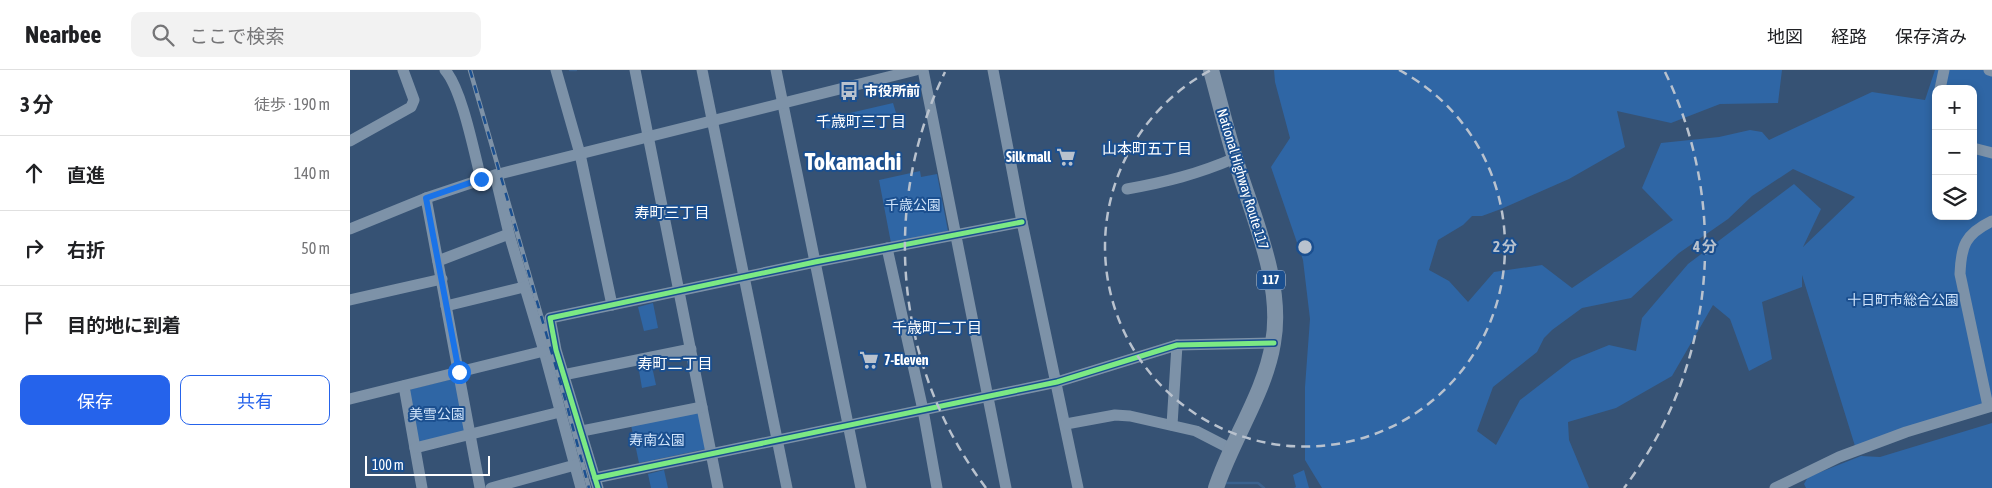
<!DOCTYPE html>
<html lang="ja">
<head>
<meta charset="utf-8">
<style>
  :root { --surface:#fff; --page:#f2f2f2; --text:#202124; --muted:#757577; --line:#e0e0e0; --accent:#2563eb }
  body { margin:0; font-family:"Asap Condensed","Noto Sans JP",sans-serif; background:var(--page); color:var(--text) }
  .controls { position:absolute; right:15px; top:15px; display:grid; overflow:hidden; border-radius:10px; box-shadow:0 2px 8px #0003 }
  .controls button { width:45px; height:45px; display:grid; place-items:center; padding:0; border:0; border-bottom:1px solid var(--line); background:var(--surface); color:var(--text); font:25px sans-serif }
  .scale { position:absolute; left:15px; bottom:12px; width:125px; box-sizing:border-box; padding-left:5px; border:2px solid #fff; border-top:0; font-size:14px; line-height:18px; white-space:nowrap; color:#fff; -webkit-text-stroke:4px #1b4f8f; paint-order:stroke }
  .stop { position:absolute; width:15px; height:15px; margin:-11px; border:4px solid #1a73e8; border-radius:50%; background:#fff }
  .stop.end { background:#1a73e8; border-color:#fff; box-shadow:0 1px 5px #0008 }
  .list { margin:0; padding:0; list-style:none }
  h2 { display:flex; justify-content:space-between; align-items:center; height:65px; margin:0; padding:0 20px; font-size:21px }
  h2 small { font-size:16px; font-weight:400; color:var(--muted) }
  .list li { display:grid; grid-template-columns:32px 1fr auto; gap:15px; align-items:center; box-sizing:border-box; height:75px; padding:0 20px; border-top:1px solid var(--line) }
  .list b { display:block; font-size:19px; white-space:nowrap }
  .list em { font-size:16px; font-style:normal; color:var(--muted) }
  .actions { display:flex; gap:10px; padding:15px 20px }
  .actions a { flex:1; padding:11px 0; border:1px solid var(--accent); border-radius:10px; text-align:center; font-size:18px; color:var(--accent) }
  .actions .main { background:var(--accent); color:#fff }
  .icon { flex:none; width:28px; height:28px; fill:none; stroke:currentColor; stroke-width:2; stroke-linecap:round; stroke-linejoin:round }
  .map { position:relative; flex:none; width:1642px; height:418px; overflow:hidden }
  header { display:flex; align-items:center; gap:30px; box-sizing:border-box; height:70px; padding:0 25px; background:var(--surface); border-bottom:1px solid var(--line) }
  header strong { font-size:24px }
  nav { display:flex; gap:28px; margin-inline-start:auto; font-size:18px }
  .search { width:350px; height:45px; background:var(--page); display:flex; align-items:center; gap:12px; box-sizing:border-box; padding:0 18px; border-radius:10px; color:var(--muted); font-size:19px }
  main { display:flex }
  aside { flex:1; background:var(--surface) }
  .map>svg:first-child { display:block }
</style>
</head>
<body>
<header>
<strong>Nearbee</strong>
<div class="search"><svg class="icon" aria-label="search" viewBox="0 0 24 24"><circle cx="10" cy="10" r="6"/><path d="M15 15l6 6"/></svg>ここで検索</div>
<nav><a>地図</a><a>経路</a><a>保存済み</a></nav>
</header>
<main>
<aside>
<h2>3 分<small>徒歩 · 190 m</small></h2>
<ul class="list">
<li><svg class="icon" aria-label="ahead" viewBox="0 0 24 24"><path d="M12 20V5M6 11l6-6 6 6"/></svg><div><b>直進</b></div><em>140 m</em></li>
<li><svg class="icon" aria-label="right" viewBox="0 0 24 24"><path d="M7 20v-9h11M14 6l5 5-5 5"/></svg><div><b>右折</b></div><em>50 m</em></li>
<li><svg class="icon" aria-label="arrive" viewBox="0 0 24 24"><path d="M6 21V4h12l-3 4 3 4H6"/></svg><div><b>目的地に到着</b></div></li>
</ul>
<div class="actions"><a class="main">保存</a><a>共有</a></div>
</aside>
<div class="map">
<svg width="1642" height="418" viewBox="0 0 1642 418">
  <rect width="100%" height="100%" fill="#365274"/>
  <g fill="#2f66a5" fill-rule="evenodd">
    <path d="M 924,0 L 1432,0 L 1428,33 L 1370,34 L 1321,53 L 1267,41 L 1275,77 L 1219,109 L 1151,139 L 1132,146 L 1122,146 L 1113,155 L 1088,170 L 1079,200 L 1099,211 L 1118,232 L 1144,202 L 1192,195 L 1222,218 L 1323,150 L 1292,118 L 1311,73 L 1369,67 L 1400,60 L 1412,62 L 1419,70 L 1522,22 L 1575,30 L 1585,0 L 1642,0 L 1642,336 L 1505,376 L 1452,205 L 1452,217 L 1412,232 L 1422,289 L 1399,301 L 1380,249 L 1363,235 L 1322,306 L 1266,338 L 1218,352 L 1219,370 L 1239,418 L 972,418 L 955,390 L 955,317 L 960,249 L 953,190 L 921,97 L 940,68 L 925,12 ZM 1586,19 L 1623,19 L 1623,146 L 1586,146 ZM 1443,99 L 1505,127 L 1453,177 L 1471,139 L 1444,114 L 1338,194 L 1292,248 L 1286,281 L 1259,275 L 1222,290 L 1170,330 L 1146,375 L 1127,361 L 1143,317 L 1187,282 L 1194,268 L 1202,260 L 1232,238 L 1281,228 L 1329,183 L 1378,149 L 1402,126 Z"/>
    <path d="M 543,33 L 546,43 L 480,59 L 476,58 L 474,49 Z"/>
    <path d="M 570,101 L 571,107 L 587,104 L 598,161 L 541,173 L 529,110 Z"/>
    <path d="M 303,233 L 308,258 L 294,261 L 288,237 Z"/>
    <path d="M 301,292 L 306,315 L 292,318 L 288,295 Z"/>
    <path d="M 103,309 L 107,312 L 116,363 L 68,374 L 58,325 L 61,319 Z"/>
    <path d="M 348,342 L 356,379 L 289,393 L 281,355 Z"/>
    <path d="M 1642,353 L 1642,418 L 1456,418 L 1454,414 L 1458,407 L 1511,386 L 1530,387 Z"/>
    <path d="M 314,400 L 318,418 L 301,418 L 298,404 Z"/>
    <path d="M 954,400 L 959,418 L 944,418 L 946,417 L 943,405 Z"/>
  </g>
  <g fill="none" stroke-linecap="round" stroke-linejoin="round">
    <g stroke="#3b618d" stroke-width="2.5">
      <path d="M 220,0 L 226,0"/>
      <path d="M 875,413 L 908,413 L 914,418"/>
    </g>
    <g stroke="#7d92a8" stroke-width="11">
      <path d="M 95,0 C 112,19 124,82 131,109"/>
      <path d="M 206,0 L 230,84 L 262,235"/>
      <path d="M 285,0 L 368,418"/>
      <path d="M 352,0 L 437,418"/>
      <path d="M 426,0 L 511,418"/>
      <path d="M 573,0 L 656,418"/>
      <path d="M 643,0 L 672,152 L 728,418"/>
      <path d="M 1639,0 L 1642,1"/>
      <path d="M 1590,19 L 1594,0"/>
      <path d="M 0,71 L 61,37 L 64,30 L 53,0"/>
      <path d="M 1623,78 L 1642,83"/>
      <path d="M 145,105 L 159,164 L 194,281 L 231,418"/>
      <path d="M 777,119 C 816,112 848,104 885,88"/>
      <path d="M 76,128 L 130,418"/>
      <path d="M 0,159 L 76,128 L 145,105 L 566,0"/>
      <path d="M 537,178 L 573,340 L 587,418"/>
      <path d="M 88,191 L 159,164"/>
      <path d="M 0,230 L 92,209"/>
      <path d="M 96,236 L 174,217"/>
      <path d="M 213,305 L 341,279"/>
      <path d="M 54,316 L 72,418"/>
      <path d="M 0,329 L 194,281"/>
      <path d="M 1638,336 L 1610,204 C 1611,176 1615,164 1642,151"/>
      <path d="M 716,354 L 765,345 L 780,346 L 846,361 L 881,379"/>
      <path d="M 822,355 L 827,275"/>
      <path d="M 232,361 L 352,337"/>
      <path d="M 65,378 L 210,342"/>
      <path d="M 245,408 L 707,312 L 827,275 L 924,273"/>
      <path d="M 141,418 L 225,395"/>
      <path d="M 248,418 L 206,280 L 200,248 L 465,192 L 672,152"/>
      <path d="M 1425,418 L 1489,387 L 1556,362 L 1642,336"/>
    </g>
    <path stroke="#7e92a7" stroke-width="16" d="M 861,0 C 869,29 876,59 885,88 C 902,145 934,213 923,273 C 915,323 882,369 866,418"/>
    <g stroke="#7e92a7" stroke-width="4.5">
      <path id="rail" d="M 120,0 L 216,332 L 239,418"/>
    </g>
    <use href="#rail" stroke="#1b4f8f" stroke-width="2.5" stroke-dasharray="8" stroke-linecap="butt"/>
    <g stroke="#1b4f8f" stroke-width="8">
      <g id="cycleway">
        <path d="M 245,408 L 707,312 L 827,275 L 924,273"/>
        <path d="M 248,418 L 206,280 L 200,248 L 465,192 L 672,152"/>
      </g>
    </g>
    <use href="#cycleway" stroke="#7ce984" stroke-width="5"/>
  </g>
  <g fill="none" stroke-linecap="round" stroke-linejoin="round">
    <path stroke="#1a73e8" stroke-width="6" d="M 109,302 L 76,128 L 131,109"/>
  </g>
  <g fill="none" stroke="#b9c2ce" stroke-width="2.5" stroke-dasharray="9 6">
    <path d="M1049 0A200 200 0 1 1 861 0"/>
    <path d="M636 418A400 400 0 0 1 595 2M1315 2A400 400 0 0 1 1274 418"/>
  </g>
  <defs>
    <g id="bus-bare" transform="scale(1.5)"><path d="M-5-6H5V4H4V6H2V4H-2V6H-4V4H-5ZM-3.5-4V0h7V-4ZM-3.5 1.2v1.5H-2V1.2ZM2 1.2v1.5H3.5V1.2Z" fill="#b9c2ce" stroke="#1b4f8f" stroke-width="2.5" paint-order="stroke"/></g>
    <g id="supermarket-bare" transform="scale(1.5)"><path d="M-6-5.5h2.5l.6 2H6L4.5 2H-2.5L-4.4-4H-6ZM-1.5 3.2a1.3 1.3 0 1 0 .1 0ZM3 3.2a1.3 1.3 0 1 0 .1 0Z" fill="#b9c2ce" stroke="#1b4f8f" stroke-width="2.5" paint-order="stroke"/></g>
  </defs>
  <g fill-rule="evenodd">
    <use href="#bus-bare" x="499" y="21"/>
    <use href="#supermarket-bare" x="716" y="87"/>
    <use href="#supermarket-bare" x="519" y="290"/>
  </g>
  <g text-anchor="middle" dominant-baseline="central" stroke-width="4" stroke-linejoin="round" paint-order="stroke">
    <rect fill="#1b4f8f" stroke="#bbcadd" stroke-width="1" x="907" y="200.5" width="28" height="19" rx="4"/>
    <g font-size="12" font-weight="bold" fill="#fff">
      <text x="921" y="210">117</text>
    </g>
    <g font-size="14" font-weight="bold" fill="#fff" stroke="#1b4f8f" text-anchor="start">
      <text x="514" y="21">市役所前</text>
      <text x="701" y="87" text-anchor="end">Silk mall</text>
      <text x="534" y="290">7-Eleven</text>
    </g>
    <g font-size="14" fill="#fff" stroke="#1b4f8f">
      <text transform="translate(893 109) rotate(73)">National Highway Route 117</text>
    </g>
    <g font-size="14" fill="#cfe3fa" stroke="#1b4f8f">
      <text x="563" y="135">千歳公園</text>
      <text x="1553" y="230">十日町市総合公園</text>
      <text x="87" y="344">美雪公園</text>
      <text x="307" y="370">寿南公園</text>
    </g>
    <g font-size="15" fill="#fff" stroke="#1b4f8f">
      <text x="511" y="51">千歳町三丁目</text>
      <text x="797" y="78">山本町五丁目</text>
      <text x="322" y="142">寿町三丁目</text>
      <text x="587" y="257">千歳町二丁目</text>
      <text x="325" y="293">寿町二丁目</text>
    </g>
    <g font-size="24" font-weight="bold" fill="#fff" stroke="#1b4f8f">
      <text x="503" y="91">Tokamachi</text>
    </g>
  </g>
  <circle cx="955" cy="177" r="8" fill="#b9c2ce" stroke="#1b4f8f" stroke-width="2.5"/>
  <g font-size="15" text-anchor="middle" font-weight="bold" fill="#b9c2ce" stroke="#1b4f8f" stroke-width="4" stroke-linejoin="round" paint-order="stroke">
    <text x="1155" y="182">2 分</text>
    <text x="1355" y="182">4 分</text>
  </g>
</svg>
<div class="controls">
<button>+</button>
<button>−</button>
<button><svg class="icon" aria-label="layers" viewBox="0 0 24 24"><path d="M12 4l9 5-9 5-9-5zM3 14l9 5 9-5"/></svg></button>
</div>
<div class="scale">100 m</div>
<div class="stop" style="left:109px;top:302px"></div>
<div class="stop end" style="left:131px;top:109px"></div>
</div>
</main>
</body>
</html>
